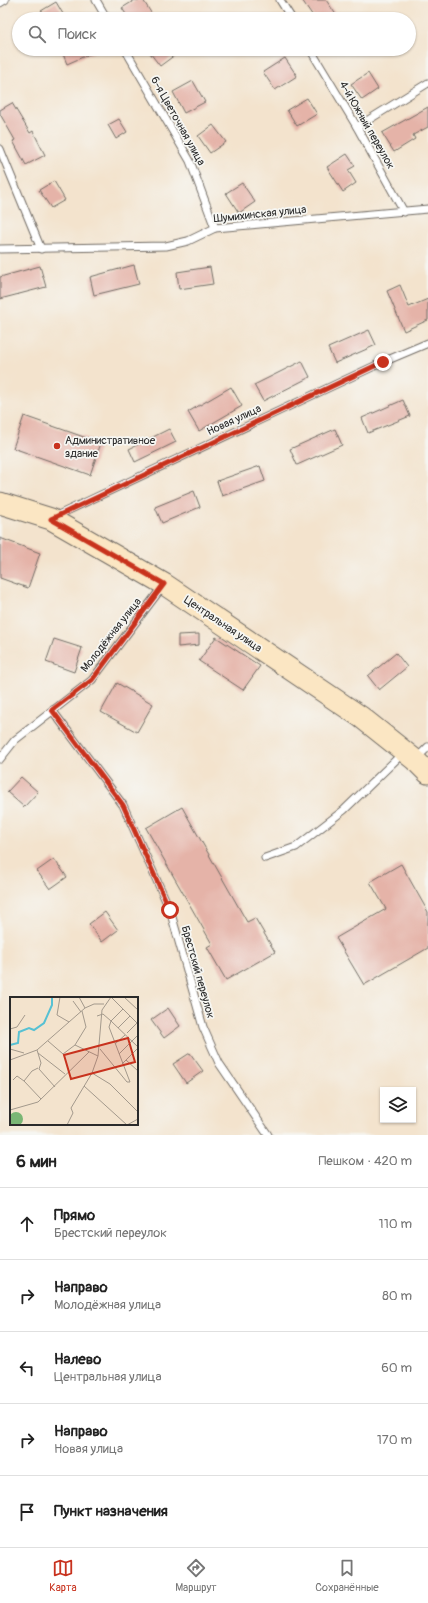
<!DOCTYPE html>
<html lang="ru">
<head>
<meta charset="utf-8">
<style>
  :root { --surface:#fff; --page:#f2f2f2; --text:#222; --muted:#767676; --line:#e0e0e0; --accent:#c8321e }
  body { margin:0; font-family:Pangolin,sans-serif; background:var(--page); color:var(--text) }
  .controls { position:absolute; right:12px; bottom:12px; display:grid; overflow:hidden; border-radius:0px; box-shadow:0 1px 3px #0004 }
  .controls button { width:36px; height:36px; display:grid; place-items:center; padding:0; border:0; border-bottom:1px solid var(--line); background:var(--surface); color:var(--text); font:20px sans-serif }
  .stop { position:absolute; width:12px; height:12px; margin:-9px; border:3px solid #c8321e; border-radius:50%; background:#fff }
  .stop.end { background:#c8321e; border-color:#fff; box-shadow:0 1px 4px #0008 }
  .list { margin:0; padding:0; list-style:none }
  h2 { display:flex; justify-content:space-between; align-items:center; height:52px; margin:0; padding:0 16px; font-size:17px }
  h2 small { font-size:13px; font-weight:400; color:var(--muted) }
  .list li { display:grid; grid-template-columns:26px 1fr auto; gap:12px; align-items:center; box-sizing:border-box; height:72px; padding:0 16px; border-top:1px solid var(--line) }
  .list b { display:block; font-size:15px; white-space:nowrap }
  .list p { margin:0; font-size:13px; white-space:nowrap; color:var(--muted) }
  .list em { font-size:13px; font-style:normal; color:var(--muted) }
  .icon { flex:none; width:22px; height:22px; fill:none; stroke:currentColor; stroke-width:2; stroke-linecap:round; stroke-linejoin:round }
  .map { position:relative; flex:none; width:428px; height:1135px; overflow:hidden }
  .search { position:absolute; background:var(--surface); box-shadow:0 1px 3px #0004; left:12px; right:12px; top:12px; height:44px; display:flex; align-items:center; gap:10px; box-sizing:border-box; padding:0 14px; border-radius:22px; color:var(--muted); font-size:15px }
  .sheet { height:412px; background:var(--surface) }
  nav { display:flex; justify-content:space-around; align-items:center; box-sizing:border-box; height:56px; border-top:1px solid var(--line); background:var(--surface); font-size:11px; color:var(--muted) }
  nav a { display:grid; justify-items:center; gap:2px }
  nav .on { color:var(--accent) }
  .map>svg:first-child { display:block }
</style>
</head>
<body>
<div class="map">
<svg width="428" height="1135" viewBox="0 0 428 1135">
  <rect width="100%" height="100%" fill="#f6f6f2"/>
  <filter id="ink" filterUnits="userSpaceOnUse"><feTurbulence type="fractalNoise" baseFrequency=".025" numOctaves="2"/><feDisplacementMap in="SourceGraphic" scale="8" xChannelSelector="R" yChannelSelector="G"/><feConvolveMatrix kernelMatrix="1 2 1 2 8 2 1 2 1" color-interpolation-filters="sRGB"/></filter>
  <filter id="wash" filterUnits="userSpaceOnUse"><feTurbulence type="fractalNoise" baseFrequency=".012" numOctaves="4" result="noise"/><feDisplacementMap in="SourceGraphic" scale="16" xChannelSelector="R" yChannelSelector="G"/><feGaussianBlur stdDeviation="0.9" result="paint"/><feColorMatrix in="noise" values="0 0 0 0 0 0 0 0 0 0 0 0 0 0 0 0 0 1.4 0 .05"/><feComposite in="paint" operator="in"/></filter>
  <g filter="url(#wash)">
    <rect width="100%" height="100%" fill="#f3e3cd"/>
    <g id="blocks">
      <g fill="#e5b3a8">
        <path d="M 135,0 L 143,0 L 155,19 L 129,19 L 122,8 Z"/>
        <path d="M 302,0 L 326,0 L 339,19 L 315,19 Z"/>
        <path d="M 56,2 L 66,19 L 46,19 L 41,11 Z"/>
        <path d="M 61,49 L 101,49 L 67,64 Z"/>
        <path d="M 147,49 L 183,49 L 160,66 Z"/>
        <path d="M 285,58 L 297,76 L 275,90 L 263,72 Z"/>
        <path d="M 368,73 L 378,89 L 362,100 L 351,84 Z"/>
        <path d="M 193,81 L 205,102 L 184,113 L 173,92 Z"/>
        <path d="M 307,98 L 317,114 L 297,126 L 287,110 Z"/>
        <path d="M 12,103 L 30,133 L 33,131 L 45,155 L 26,165 L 13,141 L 15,140 L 0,114 L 0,110 Z"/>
        <path d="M 428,107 L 428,127 L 413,135 L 415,139 L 394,152 L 382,133 Z"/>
        <path d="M 119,119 L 127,132 L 116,139 L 108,125 Z"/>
        <path d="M 213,125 L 226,142 L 210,153 L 198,136 Z"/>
        <path d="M 347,154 L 355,166 L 348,170 L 356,183 L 343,192 L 327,167 Z"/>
        <path d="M 54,181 L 65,200 L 51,208 L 39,190 Z"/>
        <path d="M 242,183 L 255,202 L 239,213 L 226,193 Z"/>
        <path d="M 134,265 L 139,284 L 94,295 L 90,277 Z"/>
        <path d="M 40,266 L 46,287 L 0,299 L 0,277 Z"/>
        <path d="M 210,267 L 213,284 L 179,289 L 177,272 Z"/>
        <path d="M 400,285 L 409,307 L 428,299 L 428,320 L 404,331 L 387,291 Z"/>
        <path d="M 369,330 L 376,345 L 335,363 L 328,348 Z"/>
        <path d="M 302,361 L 310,377 L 263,401 L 254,385 Z"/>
        <path d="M 231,387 L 242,406 L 199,431 L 188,412 Z"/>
        <path d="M 403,400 L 410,416 L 368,433 L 362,418 Z"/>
        <path d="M 24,416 L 101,443 L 90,475 L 13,448 Z"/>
        <path d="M 169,429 L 176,442 L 135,462 L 129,449 Z"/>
        <path d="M 335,429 L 342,445 L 297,465 L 290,449 Z"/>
        <path d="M 260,466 L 265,481 L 222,496 L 217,481 Z"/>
        <path d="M 194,491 L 200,507 L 162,523 L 155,507 Z"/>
        <path d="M 0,538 L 40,553 L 28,588 L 0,578 Z"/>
        <path d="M 199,634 L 199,645 L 178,647 L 178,635 Z"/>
        <path d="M 216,637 L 260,666 L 243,690 L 199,661 Z"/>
        <path d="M 54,639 L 82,648 L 74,672 L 46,662 Z"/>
        <path d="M 396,653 L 407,667 L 379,690 L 368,676 Z"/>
        <path d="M 117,683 L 153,704 L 137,732 L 101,712 Z"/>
        <path d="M 21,777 L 38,792 L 24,807 L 7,792 Z"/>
        <path d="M 182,807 L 247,922 L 255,918 L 275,952 L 226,980 L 207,947 L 212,944 L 146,828 Z"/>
        <path d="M 54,859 L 67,877 L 50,889 L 37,871 Z"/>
        <path d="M 401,864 L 428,912 L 428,948 L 364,985 L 336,938 L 386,909 L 370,882 Z"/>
        <path d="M 105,912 L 118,930 L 102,942 L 89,924 Z"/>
        <path d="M 168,1008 L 180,1026 L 164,1038 L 151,1020 Z"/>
        <path d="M 190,1053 L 203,1071 L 186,1083 L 173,1064 Z"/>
      </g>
    </g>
  </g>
  <g filter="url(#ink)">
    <use href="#blocks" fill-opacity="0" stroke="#716b64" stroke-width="1"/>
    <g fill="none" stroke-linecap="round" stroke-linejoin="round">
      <g stroke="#716b64" stroke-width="9">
        <g id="lane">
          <path d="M 96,0 L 107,19"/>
          <path d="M 280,0 L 292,19"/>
          <path d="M 0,3 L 5,0"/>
          <path d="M 125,49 L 190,161 L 215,228"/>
          <path d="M 310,49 L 357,127 L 404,212"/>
          <path d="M 357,127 L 428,83"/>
          <path d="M 0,149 L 41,249"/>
          <path d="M 0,249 L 166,246 L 188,241 L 215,228 L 428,209"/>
          <path d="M 54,517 L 383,362 L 428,343"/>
          <path d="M 52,710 L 123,805 L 170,910 L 203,1027 L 219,1063 L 268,1135"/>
          <path d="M 417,758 L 428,747"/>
          <path d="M 0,759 L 15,740 L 92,680 L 163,586"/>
          <path d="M 265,858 L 296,847 L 344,810 L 403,753"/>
        </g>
      </g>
      <g stroke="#716b64" stroke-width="23">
        <path id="secondary" d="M 0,503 L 51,519 L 164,584 L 361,717 L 415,760 L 428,773"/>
      </g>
      <use href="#lane" stroke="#fff" stroke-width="7"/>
      <use href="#secondary" stroke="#fbe6c3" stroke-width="21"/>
    </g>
  </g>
  <g fill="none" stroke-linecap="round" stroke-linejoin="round" filter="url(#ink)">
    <path stroke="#c8321e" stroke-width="5" d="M 170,910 L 123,805 L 52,710 L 92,680 L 164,584 L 51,519 L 383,362"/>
  </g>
  <circle fill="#c8321e" stroke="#f6f6f2" stroke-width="1.5" cx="57" cy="446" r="4"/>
  <g text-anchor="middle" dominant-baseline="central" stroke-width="3.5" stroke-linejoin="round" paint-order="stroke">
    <g font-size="11" fill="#2b2b2b" stroke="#f6f6f2">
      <text transform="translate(178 121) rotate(61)">6-я Цветочная улица</text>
      <text transform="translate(367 125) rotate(60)">4-й Южный переулок</text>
      <text transform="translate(260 214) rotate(-6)">Шумихинская улица</text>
      <text transform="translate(234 420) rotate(-25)">Новая улица</text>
      <text transform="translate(223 624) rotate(34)">Центральная улица</text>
      <text transform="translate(111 635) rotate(-52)">Молодёжная улица</text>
      <text transform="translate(198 972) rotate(74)">Брестский переулок</text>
    </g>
    <g font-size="11" fill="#2b2b2b" stroke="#f6f6f2" text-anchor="start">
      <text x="65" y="440">Административное<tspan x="65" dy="13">здание</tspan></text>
    </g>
  </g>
  <g transform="translate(10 997)">
    <rect width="128" height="128" fill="#f3e3cd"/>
    <path d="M-1 122a7 7 0 1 1 14 0a7 7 0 1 1-14 0Z" fill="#7ab675"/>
    <path fill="none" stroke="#57c1d3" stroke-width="2" d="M 0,48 L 8,46 L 9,35 L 19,31 L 24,33 L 34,26 L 42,8 L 42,0"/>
    <path fill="none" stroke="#a3998c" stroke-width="1" d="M 50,0 L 47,18 L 59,25M 69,0 L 75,11M 101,0 L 128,27M 114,0 L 128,13M 63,4 L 71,15M 113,12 L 101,24 L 128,50M 87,19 L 93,17 L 101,24 L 99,30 L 120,85M 108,31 L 120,19M 0,32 L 7,30 L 15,18M 117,36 L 127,26M 38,44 L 53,57 L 65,48 L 76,30 L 72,14M 105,47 L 115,38M 65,48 L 88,59M 0,52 L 14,56M 90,52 L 117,85 L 120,85M 27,53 L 31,66 L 29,72 L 45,90M 28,56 L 55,77M 109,57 L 128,38M 0,63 L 27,53 L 75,11 L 84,7 L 94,7M 116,63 L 128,74M 112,67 L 128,51M 28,71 L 22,74 L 14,84 L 31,102M 82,76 L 100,87 L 128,115M 3,83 L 7,79 L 14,84M 74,89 L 117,128M 0,113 L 28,105 L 79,55M 57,128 L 63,116 L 61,111 L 82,76 L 88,59 L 92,13 L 101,0M 117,128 L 128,122"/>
    <path fill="#c8321e" fill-opacity="0.15" stroke="#c8321e" stroke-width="2" d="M 118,41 L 125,65 L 61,82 L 54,58 Z"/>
    <rect width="128" height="128" fill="none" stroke="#2b2b2b" stroke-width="2"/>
  </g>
</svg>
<div class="controls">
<button><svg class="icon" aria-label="layers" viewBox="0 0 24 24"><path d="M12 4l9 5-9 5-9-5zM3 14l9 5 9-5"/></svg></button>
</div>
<div class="stop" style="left:170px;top:910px"></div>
<div class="stop end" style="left:383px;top:362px"></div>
<div class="search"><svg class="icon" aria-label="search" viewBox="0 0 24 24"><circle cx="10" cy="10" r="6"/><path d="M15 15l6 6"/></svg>Поиск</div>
</div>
<section class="sheet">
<h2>6 мин<small>Пешком · 420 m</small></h2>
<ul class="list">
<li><svg class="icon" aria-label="ahead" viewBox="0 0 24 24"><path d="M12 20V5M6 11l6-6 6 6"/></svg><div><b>Прямо</b><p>Брестский переулок</p></div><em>110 m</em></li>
<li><svg class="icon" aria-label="right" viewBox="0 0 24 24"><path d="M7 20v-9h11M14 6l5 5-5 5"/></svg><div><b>Направо</b><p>Молодёжная улица</p></div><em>80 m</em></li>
<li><svg class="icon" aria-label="left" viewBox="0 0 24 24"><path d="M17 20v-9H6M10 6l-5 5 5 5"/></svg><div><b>Налево</b><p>Центральная улица</p></div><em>60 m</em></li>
<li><svg class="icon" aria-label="right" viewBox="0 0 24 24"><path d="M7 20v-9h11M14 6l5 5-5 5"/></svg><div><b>Направо</b><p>Новая улица</p></div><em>170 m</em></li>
<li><svg class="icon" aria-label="arrive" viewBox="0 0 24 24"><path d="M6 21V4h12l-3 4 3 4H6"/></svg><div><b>Пункт назначения</b></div></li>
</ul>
</section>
<nav>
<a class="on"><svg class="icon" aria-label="map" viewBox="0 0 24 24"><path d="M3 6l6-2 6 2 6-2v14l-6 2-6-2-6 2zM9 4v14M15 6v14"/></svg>Карта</a>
<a><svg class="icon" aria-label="directions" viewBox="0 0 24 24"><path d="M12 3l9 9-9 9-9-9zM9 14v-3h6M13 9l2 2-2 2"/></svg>Маршрут</a>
<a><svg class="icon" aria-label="saved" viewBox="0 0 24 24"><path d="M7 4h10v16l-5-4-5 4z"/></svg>Сохранённые</a>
</nav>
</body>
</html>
